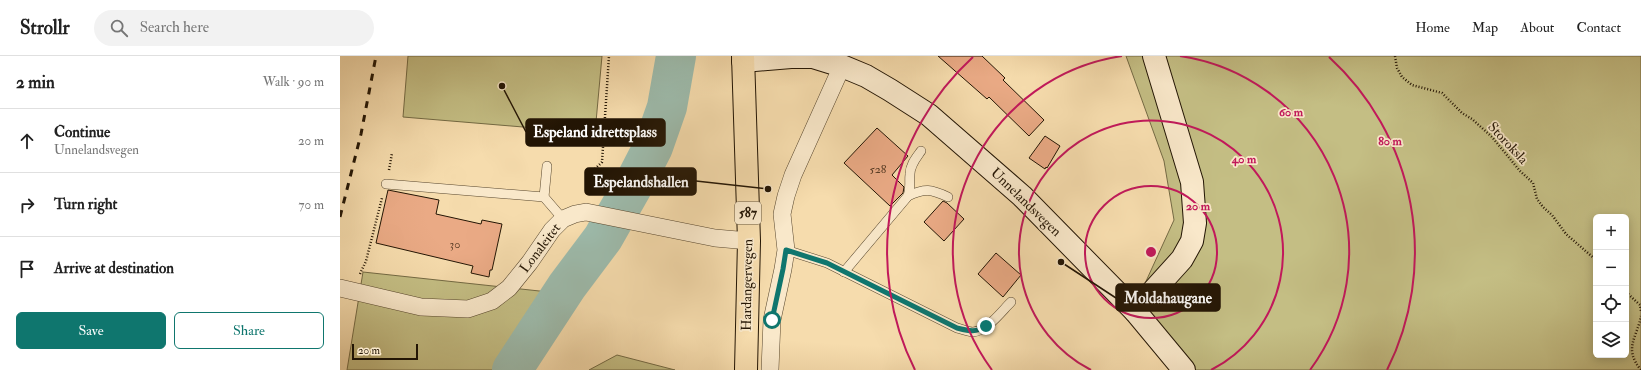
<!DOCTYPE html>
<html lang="en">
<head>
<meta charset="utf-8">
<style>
  :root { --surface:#fff; --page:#f2f2f2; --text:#222; --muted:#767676; --line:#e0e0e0; --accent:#0f766e }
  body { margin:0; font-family:"IM FELL Double Pica",serif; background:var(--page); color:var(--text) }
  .controls { position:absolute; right:12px; bottom:12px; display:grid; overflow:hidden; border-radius:6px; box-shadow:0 2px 10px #0003 }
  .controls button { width:36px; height:36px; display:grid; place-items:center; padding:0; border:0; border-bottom:1px solid var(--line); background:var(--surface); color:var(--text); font:20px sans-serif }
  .scale { position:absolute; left:12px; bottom:10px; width:66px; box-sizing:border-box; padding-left:4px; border:2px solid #231504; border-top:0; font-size:11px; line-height:14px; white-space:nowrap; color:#231504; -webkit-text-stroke:3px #f9e8ca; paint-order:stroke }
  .stop { position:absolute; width:12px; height:12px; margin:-9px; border:3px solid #0f766e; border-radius:50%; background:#fff }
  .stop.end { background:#0f766e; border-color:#fff; box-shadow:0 1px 4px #0008 }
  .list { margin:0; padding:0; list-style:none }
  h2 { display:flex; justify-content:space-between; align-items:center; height:52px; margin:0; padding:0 16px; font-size:17px }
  h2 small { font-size:13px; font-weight:400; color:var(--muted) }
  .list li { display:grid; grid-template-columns:26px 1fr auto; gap:12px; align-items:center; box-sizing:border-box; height:64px; padding:0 16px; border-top:1px solid var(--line) }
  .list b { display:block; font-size:15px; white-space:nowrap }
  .list p { margin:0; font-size:13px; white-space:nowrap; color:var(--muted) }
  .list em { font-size:13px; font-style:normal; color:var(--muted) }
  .actions { display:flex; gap:8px; padding:12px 16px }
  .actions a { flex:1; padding:9px 0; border:1px solid var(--accent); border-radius:6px; text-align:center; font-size:14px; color:var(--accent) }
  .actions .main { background:var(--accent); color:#fff }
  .icon { flex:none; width:22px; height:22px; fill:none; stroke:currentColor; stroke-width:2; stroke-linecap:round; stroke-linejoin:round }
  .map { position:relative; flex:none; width:1301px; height:314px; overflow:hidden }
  header { display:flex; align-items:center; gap:24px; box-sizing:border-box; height:56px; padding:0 20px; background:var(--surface); border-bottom:1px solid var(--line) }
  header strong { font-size:19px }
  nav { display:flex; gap:22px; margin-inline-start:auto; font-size:14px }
  .search { width:280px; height:36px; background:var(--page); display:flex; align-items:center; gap:10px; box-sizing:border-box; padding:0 14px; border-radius:22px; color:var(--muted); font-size:15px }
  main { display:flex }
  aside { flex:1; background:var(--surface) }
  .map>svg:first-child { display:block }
</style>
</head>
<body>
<header>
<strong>Strollr</strong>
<div class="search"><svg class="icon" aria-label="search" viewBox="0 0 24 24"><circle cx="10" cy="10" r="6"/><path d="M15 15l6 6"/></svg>Search here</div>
<nav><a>Home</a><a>Map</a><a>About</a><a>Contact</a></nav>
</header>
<main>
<aside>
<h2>2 min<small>Walk · 90 m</small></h2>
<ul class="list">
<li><svg class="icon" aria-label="ahead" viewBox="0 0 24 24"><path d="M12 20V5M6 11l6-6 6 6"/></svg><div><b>Continue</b><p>Unnelandsvegen</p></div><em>20 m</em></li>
<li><svg class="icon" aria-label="right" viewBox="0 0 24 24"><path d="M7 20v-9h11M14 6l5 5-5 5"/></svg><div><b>Turn right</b></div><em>70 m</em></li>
<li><svg class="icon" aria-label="arrive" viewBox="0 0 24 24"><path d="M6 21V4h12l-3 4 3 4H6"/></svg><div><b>Arrive at destination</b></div></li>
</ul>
<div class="actions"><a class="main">Save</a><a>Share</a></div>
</aside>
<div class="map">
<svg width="1301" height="314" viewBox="0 0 1301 314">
  <rect width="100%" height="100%" fill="#f6dcad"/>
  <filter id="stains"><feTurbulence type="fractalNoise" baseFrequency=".005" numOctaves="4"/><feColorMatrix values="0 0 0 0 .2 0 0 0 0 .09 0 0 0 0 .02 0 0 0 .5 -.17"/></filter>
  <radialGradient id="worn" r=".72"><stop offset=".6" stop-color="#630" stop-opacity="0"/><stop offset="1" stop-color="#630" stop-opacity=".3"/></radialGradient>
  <g fill="#c4be84" stroke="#746a44" fill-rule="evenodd">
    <path d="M 68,0 L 262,0 L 255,77 L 63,61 Z"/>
    <path d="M 786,0 L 1301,0 L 1301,314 L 845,314 L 798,266 L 802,234 L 834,164 L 824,105 ZM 1256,161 L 1286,161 L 1286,299 L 1256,299 Z"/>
    <path d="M 23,216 L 218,237 L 201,289 L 174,314 L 7,314 Z"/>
    <path d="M 277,299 L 335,314 L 249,314 Z"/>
  </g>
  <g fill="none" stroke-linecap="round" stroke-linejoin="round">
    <path stroke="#9dbbac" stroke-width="40" d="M 172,314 L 227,230 L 263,182 L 296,124 L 313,91 L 327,51 L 336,0"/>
  </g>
  <g fill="#eaaa85" stroke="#231504">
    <path d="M 598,0 L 642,0 L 665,22 L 663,24 L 704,64 L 689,80 L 649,41 L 647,43 Z"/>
    <path d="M 537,72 L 568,100 L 552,119 L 564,131 L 563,137 L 550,150 L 504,107 Z"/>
    <path d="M 705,80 L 720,90 L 707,112 L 706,111 L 705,113 L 689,102 Z"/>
    <path d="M 48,134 L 99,144 L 96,158 L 141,168 L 142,164 L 162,168 L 152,214 L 150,214 L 149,221 L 131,217 L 133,210 L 36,187 Z"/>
    <path d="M 603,145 L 607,147 L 624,163 L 604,185 L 584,166 Z"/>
    <path d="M 656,197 L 681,219 L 663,241 L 638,218 Z"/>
  </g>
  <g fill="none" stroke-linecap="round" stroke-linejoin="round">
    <g stroke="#58472e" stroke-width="10">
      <g id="lane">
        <path d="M 207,110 L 204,141 L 223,163"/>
        <path d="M 46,128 L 204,141"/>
        <path d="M 568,140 C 585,132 591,133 608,141"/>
        <path d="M 446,194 L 487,207 L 617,272 C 622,273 628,276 633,276 C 647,275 661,256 671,246"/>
        <path d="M 504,216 L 568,140 C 571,132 569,126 570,118 C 570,109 576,102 581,95"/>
      </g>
    </g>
    <g stroke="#58472e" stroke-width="18">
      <g id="street">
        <path d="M 0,232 L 81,251 L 128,253 L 152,245 L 169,232 L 190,206 L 212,174 L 223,163 L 235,158 L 246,156 L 375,182 L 409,185"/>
        <path d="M 430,314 L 432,264 L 443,213 L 446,194 L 442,158 L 446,140 L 453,119 L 502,10"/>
      </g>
    </g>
    <g stroke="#231504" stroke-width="24">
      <g id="secondary">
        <path d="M 403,5 L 451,1 L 473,1 L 502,10 L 526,20 L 550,34 L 589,59 L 682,140 L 795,255 L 844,314"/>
        <path d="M 795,255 L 842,203 L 852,185 L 855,167 L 852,126 L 814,0"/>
      </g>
    </g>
    <g stroke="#231504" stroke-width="24">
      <path id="primary" d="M 403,0 L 409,185 L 406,314"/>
    </g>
    <g stroke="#231504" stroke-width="2.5" stroke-dasharray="1 2" stroke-linecap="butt">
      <path d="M 1055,0 L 1057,12 L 1062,21 L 1072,29 L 1102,37 L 1122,57 L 1132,63 L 1152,81 L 1180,115 L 1193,127 L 1197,143 L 1203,151 L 1212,159 L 1226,178 L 1256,204"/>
      <path d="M 255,113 L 262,106 L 269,0"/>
      <path d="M 49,114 L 52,97"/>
      <path d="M 20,218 L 26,205 L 42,142"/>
      <path d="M 1286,236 L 1300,249 L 1301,255"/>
      <path d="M 1301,314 C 1283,292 1297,282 1301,260"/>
    </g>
    <use href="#lane" stroke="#f9e8ca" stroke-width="9"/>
    <use href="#street" stroke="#f9e8ca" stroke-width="17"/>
    <use href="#secondary" stroke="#f9e8ca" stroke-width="22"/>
    <use href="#primary" stroke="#f6dcad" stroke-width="22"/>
    <path stroke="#231504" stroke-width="3" stroke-dasharray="7 7" stroke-linecap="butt" d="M 0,161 L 21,78 L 36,0"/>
  </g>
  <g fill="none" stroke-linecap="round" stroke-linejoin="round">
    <path stroke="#0f766e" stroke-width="5" d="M 432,264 L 443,213 L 446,194 L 487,207 L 617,272 C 629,275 636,277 646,270"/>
  </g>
  <g fill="none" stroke="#c2185b" stroke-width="2">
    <circle cx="811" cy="196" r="66"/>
    <path d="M751 314A132 132 0 1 1 871 314"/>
    <path d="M652 314A198 198 0 0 1 782 0M840 0A198 198 0 0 1 970 314"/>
    <path d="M575 314A264 264 0 0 1 633 1M989 1A264 264 0 0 1 1047 314"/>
  </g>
  <g text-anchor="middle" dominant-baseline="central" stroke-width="3.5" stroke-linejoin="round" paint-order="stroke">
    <g font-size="12" fill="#553a24">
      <text x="538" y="113">528</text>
      <text x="115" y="188">30</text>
    </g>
    <rect fill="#f9e8ca" stroke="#63543f" stroke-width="1" x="395" y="146" width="26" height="22" rx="3"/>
    <g font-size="13" font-weight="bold" fill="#231504">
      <text x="408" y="157">587</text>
    </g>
    <g font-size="14" fill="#231504" stroke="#f9e8ca">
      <text transform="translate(1168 87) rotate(47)">Storoksla</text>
      <text transform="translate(686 146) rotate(44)">Unnelandsvegen</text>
      <text transform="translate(200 192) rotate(-53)">Lonaleitet</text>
      <text transform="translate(407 229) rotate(-89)">Hardangervegen</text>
    </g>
  </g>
  <circle cx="811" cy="196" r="6" fill="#c2185b" stroke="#f9e8ca" stroke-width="2"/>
  <g font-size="12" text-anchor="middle" font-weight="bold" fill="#c2185b" stroke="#f9e8ca" stroke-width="3.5" stroke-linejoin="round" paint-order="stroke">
    <text x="951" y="60">60 m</text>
    <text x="1050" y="89">80 m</text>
    <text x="904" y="107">40 m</text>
    <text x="858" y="154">20 m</text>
  </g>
  <path fill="none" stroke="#231504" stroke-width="1.5" d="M162 30L186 76M428 133L356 125M721 206L776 242"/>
  <g fill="#231504" stroke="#f9e8ca" stroke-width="1.5">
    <circle cx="162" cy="30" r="4"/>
    <circle cx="428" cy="133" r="4"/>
    <circle cx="721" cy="206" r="4"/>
  </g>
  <g fill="#231504" stroke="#231504" stroke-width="1.5">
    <rect x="186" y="63" width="139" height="27" rx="4"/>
    <rect x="245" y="112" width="111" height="27" rx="4"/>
    <rect x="776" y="228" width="104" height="27" rx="4"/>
  </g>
  <g font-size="15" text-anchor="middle" font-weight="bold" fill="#fff">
    <text x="255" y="81">Espeland idrettsplass</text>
    <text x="301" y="131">Espelandshallen</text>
    <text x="828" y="247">Moldahaugane</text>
  </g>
  <rect width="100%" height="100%" filter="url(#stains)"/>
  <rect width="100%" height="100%" fill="url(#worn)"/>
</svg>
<div class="controls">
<button>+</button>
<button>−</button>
<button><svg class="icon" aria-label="locate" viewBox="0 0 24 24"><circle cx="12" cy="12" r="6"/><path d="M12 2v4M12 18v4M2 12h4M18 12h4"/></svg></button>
<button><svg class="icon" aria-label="layers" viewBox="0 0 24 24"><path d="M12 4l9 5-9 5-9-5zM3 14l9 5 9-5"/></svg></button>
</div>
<div class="scale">20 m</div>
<div class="stop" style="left:432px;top:264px"></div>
<div class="stop end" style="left:646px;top:270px"></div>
</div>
</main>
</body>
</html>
